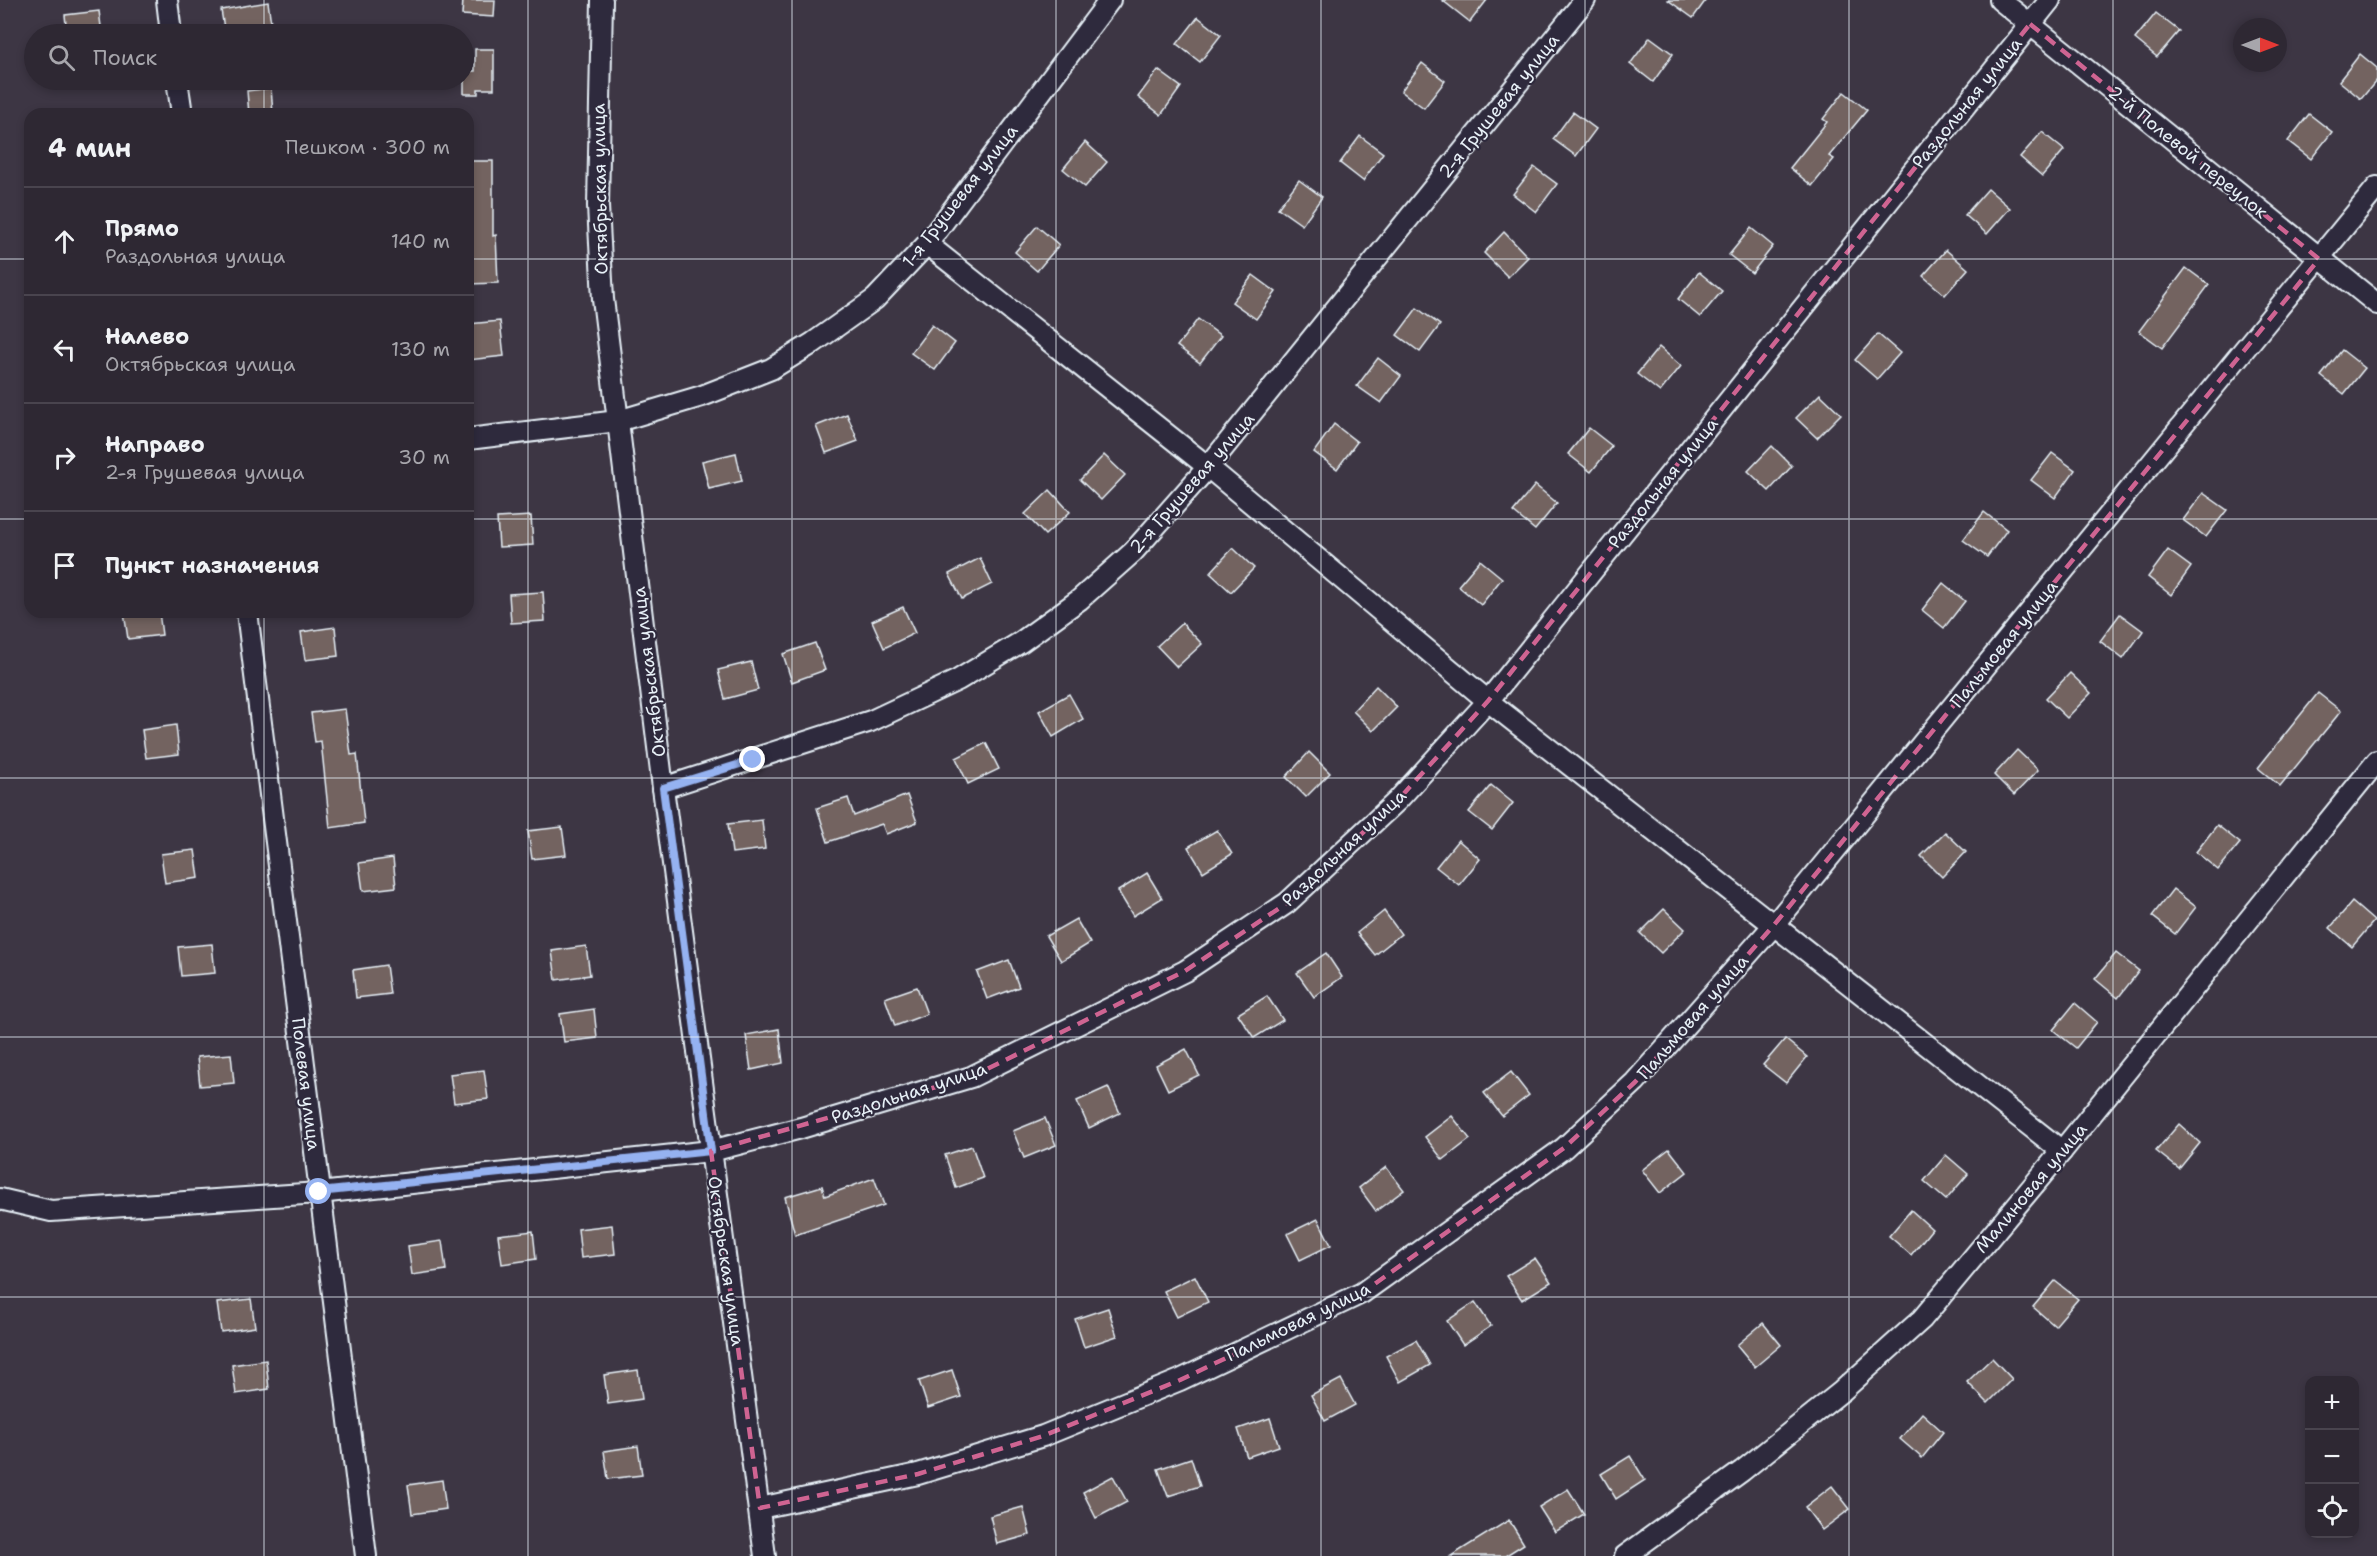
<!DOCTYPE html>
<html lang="ru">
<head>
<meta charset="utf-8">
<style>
  :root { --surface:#2e2833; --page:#3a343f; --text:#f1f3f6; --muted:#a7a6ac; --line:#49444e }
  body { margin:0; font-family:"Shantell Sans",sans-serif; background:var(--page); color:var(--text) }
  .controls { position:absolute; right:18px; bottom:18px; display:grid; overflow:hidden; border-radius:12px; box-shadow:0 3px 9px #0003 }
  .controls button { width:54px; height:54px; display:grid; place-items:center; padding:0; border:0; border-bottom:2px solid var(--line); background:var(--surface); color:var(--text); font:30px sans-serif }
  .compass { position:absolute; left:2233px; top:18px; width:54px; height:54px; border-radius:50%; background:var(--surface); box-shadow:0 3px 9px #0003; rotate:90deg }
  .stop { position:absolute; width:18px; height:18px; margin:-14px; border:4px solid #95b2f1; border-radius:50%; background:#fff }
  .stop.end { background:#95b2f1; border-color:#fff; box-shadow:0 2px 6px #0008 }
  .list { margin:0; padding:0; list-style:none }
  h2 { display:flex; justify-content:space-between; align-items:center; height:78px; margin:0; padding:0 24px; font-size:26px }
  h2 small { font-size:20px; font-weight:400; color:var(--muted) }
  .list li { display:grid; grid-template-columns:39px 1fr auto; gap:18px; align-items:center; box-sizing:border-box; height:108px; padding:0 24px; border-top:2px solid var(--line) }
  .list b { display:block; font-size:22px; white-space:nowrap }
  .list p { margin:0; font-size:20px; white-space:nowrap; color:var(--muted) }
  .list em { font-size:20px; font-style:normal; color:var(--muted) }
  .icon { flex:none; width:33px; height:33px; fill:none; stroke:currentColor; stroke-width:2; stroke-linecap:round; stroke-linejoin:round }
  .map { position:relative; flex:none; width:2377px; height:1556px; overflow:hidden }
  .search { position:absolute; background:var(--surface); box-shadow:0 3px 9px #0003; left:24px; top:24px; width:450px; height:66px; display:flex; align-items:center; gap:15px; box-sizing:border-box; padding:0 21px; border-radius:33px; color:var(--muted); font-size:22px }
  .panel { position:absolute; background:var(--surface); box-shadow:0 3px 9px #0003; left:24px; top:108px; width:450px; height:510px; border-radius:18px }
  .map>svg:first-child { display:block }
</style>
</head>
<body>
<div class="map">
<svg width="2377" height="1556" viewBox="0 0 2377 1556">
  <rect width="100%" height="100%" fill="#3d3644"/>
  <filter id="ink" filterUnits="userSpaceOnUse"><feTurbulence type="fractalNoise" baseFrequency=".0167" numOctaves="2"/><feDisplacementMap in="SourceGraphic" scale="12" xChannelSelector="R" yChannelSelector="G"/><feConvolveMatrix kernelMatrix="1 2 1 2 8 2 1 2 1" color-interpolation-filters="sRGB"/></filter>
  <g filter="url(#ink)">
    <g fill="#736461" stroke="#e8f1f8" stroke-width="1.5">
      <path d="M 463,0 L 495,0 L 494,17 L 462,15 Z"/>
      <path d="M 1442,0 L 1487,0 L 1470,22 Z"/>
      <path d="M 1668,0 L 1706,0 L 1693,18 Z"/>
      <path d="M 268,2 L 272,30 L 242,34 L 225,34 L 221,10 Z"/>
      <path d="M 99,11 L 102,34 L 67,34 L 65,15 Z"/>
      <path d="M 2156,13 L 2179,31 L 2157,57 L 2135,39 Z"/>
      <path d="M 1198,17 L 1221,35 L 1200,62 L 1177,44 Z"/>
      <path d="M 1650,37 L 1673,54 L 1653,82 L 1630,64 Z"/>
      <path d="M 475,49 L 494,49 L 494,89 L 478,89 L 478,94 L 464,94 L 464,71 L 475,71 Z"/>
      <path d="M 2360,54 L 2377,68 L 2377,80 L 2361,99 L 2339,81 Z"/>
      <path d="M 1422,63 L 1445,81 L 1424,108 L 1401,91 Z"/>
      <path d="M 1158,70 L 1181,87 L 1161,115 L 1138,97 Z"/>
      <path d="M 271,88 L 273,114 L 249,114 L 247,91 Z"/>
      <path d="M 1844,92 L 1867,110 L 1829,156 L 1834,159 L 1812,186 L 1790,168 L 1827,122 L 1823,119 Z"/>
      <path d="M 1573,112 L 1596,129 L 1576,156 L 1553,139 Z"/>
      <path d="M 2309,114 L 2332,132 L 2311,159 L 2288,141 Z"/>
      <path d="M 2042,132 L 2064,150 L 2042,176 L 2020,157 Z"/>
      <path d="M 1360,136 L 1383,153 L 1363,181 L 1340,163 Z"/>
      <path d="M 1085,142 L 1107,162 L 1085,187 L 1063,169 Z"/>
      <path d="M 468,161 L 493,161 L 493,236 L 496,235 L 498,283 L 468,284 Z"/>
      <path d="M 1534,167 L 1557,184 L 1536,212 L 1513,194 Z"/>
      <path d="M 1299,180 L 1322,197 L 1302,225 L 1278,208 Z"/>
      <path d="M 1988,189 L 2010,208 L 1987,234 L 1965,215 Z"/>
      <path d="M 1037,226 L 1059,245 L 1037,271 L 1015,252 Z"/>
      <path d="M 1751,228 L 1773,246 L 1752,273 L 1729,255 Z"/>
      <path d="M 1504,232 L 1528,257 L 1508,277 L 1484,253 Z"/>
      <path d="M 1946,250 L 1968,269 L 1945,295 L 1923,276 Z"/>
      <path d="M 2186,268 L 2209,285 L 2162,348 L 2139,331 Z"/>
      <path d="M 1699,272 L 1722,291 L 1700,317 L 1678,299 Z"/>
      <path d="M 1253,275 L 1276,292 L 1256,319 L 1232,302 Z"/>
      <path d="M 1417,308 L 1440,325 L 1420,352 L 1397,335 Z"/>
      <path d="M 1198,319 L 1221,336 L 1200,363 L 1177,346 Z"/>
      <path d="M 500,321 L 504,356 L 468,360 L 468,324 Z"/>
      <path d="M 932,325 L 955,343 L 935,370 L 911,353 Z"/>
      <path d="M 1878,334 L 1900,353 L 1877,379 L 1855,360 Z"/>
      <path d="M 1659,347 L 1681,366 L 1660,392 L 1637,374 Z"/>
      <path d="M 2342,350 L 2365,368 L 2344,394 L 2321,376 Z"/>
      <path d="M 1378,358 L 1401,376 L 1381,403 L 1357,386 Z"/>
      <path d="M 1820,394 L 1841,414 L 1817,438 L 1796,418 Z"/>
      <path d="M 847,414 L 858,441 L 826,453 L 816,426 Z"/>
      <path d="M 1334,424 L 1357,442 L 1337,469 L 1314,452 Z"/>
      <path d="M 1589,428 L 1612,446 L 1591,472 L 1568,454 Z"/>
      <path d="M 1772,446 L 1792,466 L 1769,491 L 1748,471 Z"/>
      <path d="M 736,453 L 742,481 L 709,489 L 702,461 Z"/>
      <path d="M 2052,453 L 2075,470 L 2055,498 L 2031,480 Z"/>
      <path d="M 1104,455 L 1125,475 L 1101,500 L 1080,480 Z"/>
      <path d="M 1535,485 L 1557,503 L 1535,530 L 1513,512 Z"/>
      <path d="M 1050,490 L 1070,512 L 1045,535 L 1025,514 Z"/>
      <path d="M 2203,493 L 2227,510 L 2206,537 L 2183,520 Z"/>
      <path d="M 1984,512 L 2007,530 L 1987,557 L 1963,540 Z"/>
      <path d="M 531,516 L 533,545 L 499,547 L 497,518 Z"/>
      <path d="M 1233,548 L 1254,568 L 1231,592 L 1210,573 Z"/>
      <path d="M 2168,550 L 2191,567 L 2171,595 L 2148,577 Z"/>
      <path d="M 980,558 L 992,584 L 962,599 L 949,574 Z"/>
      <path d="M 1480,560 L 1502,578 L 1481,605 L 1458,586 Z"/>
      <path d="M 1943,583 L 1965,601 L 1944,628 L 1922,610 Z"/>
      <path d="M 543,592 L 545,621 L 511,623 L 509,594 Z"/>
      <path d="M 903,607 L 915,633 L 884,648 L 872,621 Z"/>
      <path d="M 124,612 L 159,612 L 162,635 L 128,639 Z"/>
      <path d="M 2120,614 L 2143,631 L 2123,659 L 2100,641 Z"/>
      <path d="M 1182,623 L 1202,644 L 1177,667 L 1157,646 Z"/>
      <path d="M 335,627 L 338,656 L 305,660 L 301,632 Z"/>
      <path d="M 815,643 L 825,670 L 792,682 L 783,654 Z"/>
      <path d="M 751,662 L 758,690 L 725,699 L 718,670 Z"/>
      <path d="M 2070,673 L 2091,693 L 2067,718 L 2046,698 Z"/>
      <path d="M 1376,686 L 1397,707 L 1373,731 L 1353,711 Z"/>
      <path d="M 2318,693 L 2341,711 L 2280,786 L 2258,768 Z"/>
      <path d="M 1069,694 L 1083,719 L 1053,737 L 1039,711 Z"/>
      <path d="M 345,709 L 351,755 L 357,754 L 364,823 L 330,828 L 321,741 L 315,742 L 311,713 Z"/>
      <path d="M 176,725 L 179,754 L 146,758 L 142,730 Z"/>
      <path d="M 986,743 L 999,769 L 968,784 L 956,758 Z"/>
      <path d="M 2017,750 L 2038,770 L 2014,795 L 1994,775 Z"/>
      <path d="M 1309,752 L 1330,773 L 1306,797 L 1286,777 Z"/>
      <path d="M 1491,785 L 1513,803 L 1492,830 L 1469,812 Z"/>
      <path d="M 907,795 L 917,822 L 886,834 L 882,824 L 828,842 L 817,808 L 848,798 L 854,816 Z"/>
      <path d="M 762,820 L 765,849 L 732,853 L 728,824 Z"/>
      <path d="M 2217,825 L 2240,843 L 2218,870 L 2196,852 Z"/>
      <path d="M 562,827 L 566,855 L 532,859 L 528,831 Z"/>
      <path d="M 1217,830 L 1232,854 L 1203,872 L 1188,847 Z"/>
      <path d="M 1945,832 L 1966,852 L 1942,877 L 1921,856 Z"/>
      <path d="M 1458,840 L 1480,859 L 1459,885 L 1436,867 Z"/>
      <path d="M 195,850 L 199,878 L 165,883 L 161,854 Z"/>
      <path d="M 393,858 L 396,887 L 363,891 L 359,863 Z"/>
      <path d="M 1147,873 L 1162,898 L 1133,916 L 1118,891 Z"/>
      <path d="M 2173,889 L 2196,907 L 2175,934 L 2152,916 Z"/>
      <path d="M 2352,902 L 2374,921 L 2352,947 L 2330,928 Z"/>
      <path d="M 1664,909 L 1685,929 L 1661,953 L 1640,933 Z"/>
      <path d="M 1384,911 L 1401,934 L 1375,955 L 1357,933 Z"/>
      <path d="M 1076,919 L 1090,943 L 1061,961 L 1046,936 Z"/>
      <path d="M 212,944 L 215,973 L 181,976 L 178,947 Z"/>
      <path d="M 586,946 L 590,975 L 556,980 L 552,951 Z"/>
      <path d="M 1326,953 L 1342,977 L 1314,997 L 1297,973 Z"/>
      <path d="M 2116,953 L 2139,971 L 2118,998 L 2095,979 Z"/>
      <path d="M 1009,960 L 1019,987 L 987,999 L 977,972 Z"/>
      <path d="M 386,965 L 390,994 L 356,998 L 353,970 Z"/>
      <path d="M 917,987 L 927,1014 L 895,1026 L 885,998 Z"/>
      <path d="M 1267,996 L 1283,1020 L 1254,1038 L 1238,1014 Z"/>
      <path d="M 2075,1003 L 2097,1022 L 2076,1048 L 2053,1030 Z"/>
      <path d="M 594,1009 L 597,1038 L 564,1042 L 560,1014 Z"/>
      <path d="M 779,1029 L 783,1063 L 751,1070 L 746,1035 Z"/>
      <path d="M 1785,1039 L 1807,1057 L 1786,1083 L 1763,1065 Z"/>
      <path d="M 1186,1049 L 1199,1075 L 1168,1090 L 1156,1065 Z"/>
      <path d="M 231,1054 L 234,1083 L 200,1086 L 197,1057 Z"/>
      <path d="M 484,1070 L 488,1099 L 454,1103 L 450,1074 Z"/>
      <path d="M 1511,1072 L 1529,1095 L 1502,1116 L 1484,1093 Z"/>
      <path d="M 1108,1087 L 1120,1113 L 1089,1128 L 1077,1101 Z"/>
      <path d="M 1452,1116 L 1470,1139 L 1443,1160 L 1425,1137 Z"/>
      <path d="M 1045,1118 L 1056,1145 L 1024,1158 L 1013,1131 Z"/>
      <path d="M 2179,1124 L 2200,1143 L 2179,1169 L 2156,1151 Z"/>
      <path d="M 972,1146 L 983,1178 L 956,1188 L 945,1155 Z"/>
      <path d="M 1669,1149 L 1687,1172 L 1660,1193 L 1642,1170 Z"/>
      <path d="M 1946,1155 L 1968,1174 L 1946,1200 L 1924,1181 Z"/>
      <path d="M 1386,1167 L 1404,1190 L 1376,1211 L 1359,1188 Z"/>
      <path d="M 874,1178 L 884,1205 L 795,1235 L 785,1197 L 822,1186 L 825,1196 Z"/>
      <path d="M 1911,1210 L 1932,1229 L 1911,1255 L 1889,1236 Z"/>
      <path d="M 1318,1219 L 1331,1245 L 1300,1260 L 1287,1234 Z"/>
      <path d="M 612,1225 L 615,1254 L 581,1258 L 578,1229 Z"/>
      <path d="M 533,1231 L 536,1259 L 502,1264 L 498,1235 Z"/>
      <path d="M 442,1241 L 446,1270 L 412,1275 L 408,1246 Z"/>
      <path d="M 1535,1258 L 1551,1282 L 1522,1300 L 1506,1276 Z"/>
      <path d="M 1195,1276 L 1208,1302 L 1177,1317 L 1164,1291 Z"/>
      <path d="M 2055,1281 L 2078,1299 L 2055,1326 L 2033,1307 Z"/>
      <path d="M 251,1299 L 255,1327 L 221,1332 L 217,1303 Z"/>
      <path d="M 1475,1302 L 1491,1326 L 1463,1345 L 1447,1321 Z"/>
      <path d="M 1108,1308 L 1117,1336 L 1084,1347 L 1075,1319 Z"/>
      <path d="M 1763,1323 L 1781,1345 L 1755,1367 L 1737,1345 Z"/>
      <path d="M 1416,1340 L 1430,1365 L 1400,1382 L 1386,1356 Z"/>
      <path d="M 1992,1358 L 2012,1379 L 1988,1403 L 1967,1382 Z"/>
      <path d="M 266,1360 L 269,1389 L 236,1394 L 232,1365 Z"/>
      <path d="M 638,1370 L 642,1399 L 608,1404 L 604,1375 Z"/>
      <path d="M 952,1370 L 961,1397 L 928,1408 L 919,1381 Z"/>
      <path d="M 1341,1379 L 1355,1405 L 1325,1421 L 1311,1395 Z"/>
      <path d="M 1922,1413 L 1943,1432 L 1922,1458 L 1900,1439 Z"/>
      <path d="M 1270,1418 L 1279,1446 L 1247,1457 L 1238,1429 Z"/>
      <path d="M 638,1446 L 642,1475 L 608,1479 L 604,1451 Z"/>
      <path d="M 1630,1456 L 1645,1480 L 1616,1499 L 1601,1474 Z"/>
      <path d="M 1191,1458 L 1200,1486 L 1168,1496 L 1158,1469 Z"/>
      <path d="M 1113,1476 L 1127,1502 L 1096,1518 L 1083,1492 Z"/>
      <path d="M 442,1480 L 446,1509 L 412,1514 L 408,1485 Z"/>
      <path d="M 1832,1486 L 1850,1509 L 1822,1530 L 1805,1507 Z"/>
      <path d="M 1568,1489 L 1584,1514 L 1555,1532 L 1539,1507 Z"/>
      <path d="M 1023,1507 L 1030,1535 L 997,1544 L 990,1516 Z"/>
      <path d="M 1509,1520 L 1524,1544 L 1505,1556 L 1451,1556 Z"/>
    </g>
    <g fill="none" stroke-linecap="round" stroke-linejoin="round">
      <g stroke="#e8f1f8" stroke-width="24">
        <g id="minor">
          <path d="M 167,0 L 171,34"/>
          <path d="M 602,0 L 598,206 L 603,299 L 663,788 L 765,1556"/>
          <path d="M 2000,0 L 2377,304"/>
          <path d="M 177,80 L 182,114"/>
          <path d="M 927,244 L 1208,467 L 1488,701 L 2062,1151"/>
          <path d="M 468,439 L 618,421 L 702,396 L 771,369 L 813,343 L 875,299 L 927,244 L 1110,0"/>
          <path d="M 247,612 L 366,1556"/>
          <path d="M 663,788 L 871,721 L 958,680 L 1021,642 L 1079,600 L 1133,552 L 1208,467 L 1585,0"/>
          <path d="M 0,1199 L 51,1211 L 319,1193 L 711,1151 L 801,1128 L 971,1077 L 1185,971 L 1287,903 L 1397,801 L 1488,701 L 2050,0"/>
          <path d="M 760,1508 L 918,1474 L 1043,1436 L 1180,1380 L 1362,1293 L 1564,1148 L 1635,1082 L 1774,925 L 2377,187"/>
          <path d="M 1625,1556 L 1742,1471 L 1842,1391 L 1922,1319 L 2062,1151 L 2377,761"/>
        </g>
      </g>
      <use href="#minor" stroke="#2f2a3d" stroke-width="20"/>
    </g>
  </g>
  <g fill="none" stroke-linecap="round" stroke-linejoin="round" filter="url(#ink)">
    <path stroke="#95b2f1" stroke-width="8" d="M 319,1192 L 711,1151 L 663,788 L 753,760"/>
  </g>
  <path fill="none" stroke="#cf6492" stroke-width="4.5" stroke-dasharray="12 8" stroke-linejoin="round" d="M 2030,24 L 2319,259 L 1774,925 L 1635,1082 L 1564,1148 L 1362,1293 L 1180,1380 L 1043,1436 L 918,1474 L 760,1508 L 711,1151 L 971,1077 L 1185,971 L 1287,903 L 1397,801 L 1488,701 Z"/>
  <path fill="none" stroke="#e8f1f8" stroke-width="1.5" stroke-opacity="0.55" d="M 264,0 L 264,34M 528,0 L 528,1556M 792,0 L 792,1556M 1056,0 L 1056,1556M 1321,0 L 1321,1556M 1585,0 L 1585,1556M 1849,0 L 1849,1556M 2113,0 L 2113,1556M 264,80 L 264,114M 0,259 L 30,259M 468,259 L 2377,259M 0,519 L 30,519M 468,519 L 2377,519M 264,612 L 264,1556M 0,778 L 2377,778M 0,1037 L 2377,1037M 0,1297 L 2377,1297"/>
  <g text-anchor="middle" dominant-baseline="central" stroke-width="4.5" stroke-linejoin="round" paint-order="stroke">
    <g font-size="18" fill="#e8f1f8" stroke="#2f2a3d">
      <text transform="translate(1967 103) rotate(-51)">Раздольная улица</text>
      <text transform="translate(1499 106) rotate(-51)">2-я Грушевая улица</text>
      <text transform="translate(2188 152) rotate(39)">2-й Полевой переулок</text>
      <text transform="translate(600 189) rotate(-91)">Октябрьская улица</text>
      <text transform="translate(960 196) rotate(-52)">1-я Грушевая улица</text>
      <text transform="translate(1192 483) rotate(-49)">2-я Грушевая улица</text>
      <text transform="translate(1663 483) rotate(-51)">Раздольная улица</text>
      <text transform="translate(2004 644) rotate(-51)">Пальмовая улица</text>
      <text transform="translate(649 672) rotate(-97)">Октябрьская улица</text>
      <text transform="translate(1344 848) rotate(-43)">Раздольная улица</text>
      <text transform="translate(1693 1017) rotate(-49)">Пальмовая улица</text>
      <text transform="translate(306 1084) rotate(83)">Полевая улица</text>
      <text transform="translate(909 1093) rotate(-18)">Раздольная улица</text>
      <text transform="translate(2031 1188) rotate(-50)">Малиновая улица</text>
      <text transform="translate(726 1261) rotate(82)">Октябрьская улица</text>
      <text transform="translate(1298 1322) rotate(-26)">Пальмовая улица</text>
    </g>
  </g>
</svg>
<div class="controls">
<button>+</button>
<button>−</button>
<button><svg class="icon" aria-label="locate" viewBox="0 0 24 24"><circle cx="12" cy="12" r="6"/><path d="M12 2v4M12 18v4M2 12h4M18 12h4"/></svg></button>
</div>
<svg class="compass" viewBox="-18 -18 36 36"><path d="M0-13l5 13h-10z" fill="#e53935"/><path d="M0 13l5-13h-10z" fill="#a7a6ac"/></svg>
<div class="stop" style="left:319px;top:1192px"></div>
<div class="stop end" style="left:753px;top:760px"></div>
<div class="search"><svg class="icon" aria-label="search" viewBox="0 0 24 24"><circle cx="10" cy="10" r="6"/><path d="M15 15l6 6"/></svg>Поиск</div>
<section class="panel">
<h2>4 мин<small>Пешком · 300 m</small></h2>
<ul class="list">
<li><svg class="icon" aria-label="ahead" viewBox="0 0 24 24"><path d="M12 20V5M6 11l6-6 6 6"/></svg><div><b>Прямо</b><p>Раздольная улица</p></div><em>140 m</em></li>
<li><svg class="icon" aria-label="left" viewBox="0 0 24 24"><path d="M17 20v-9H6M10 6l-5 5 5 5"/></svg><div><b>Налево</b><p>Октябрьская улица</p></div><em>130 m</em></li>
<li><svg class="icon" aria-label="right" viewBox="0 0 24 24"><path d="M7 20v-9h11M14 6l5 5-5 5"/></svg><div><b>Направо</b><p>2-я Грушевая улица</p></div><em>30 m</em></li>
<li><svg class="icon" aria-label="arrive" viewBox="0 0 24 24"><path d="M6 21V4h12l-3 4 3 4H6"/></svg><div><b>Пункт назначения</b></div></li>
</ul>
</section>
</div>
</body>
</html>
